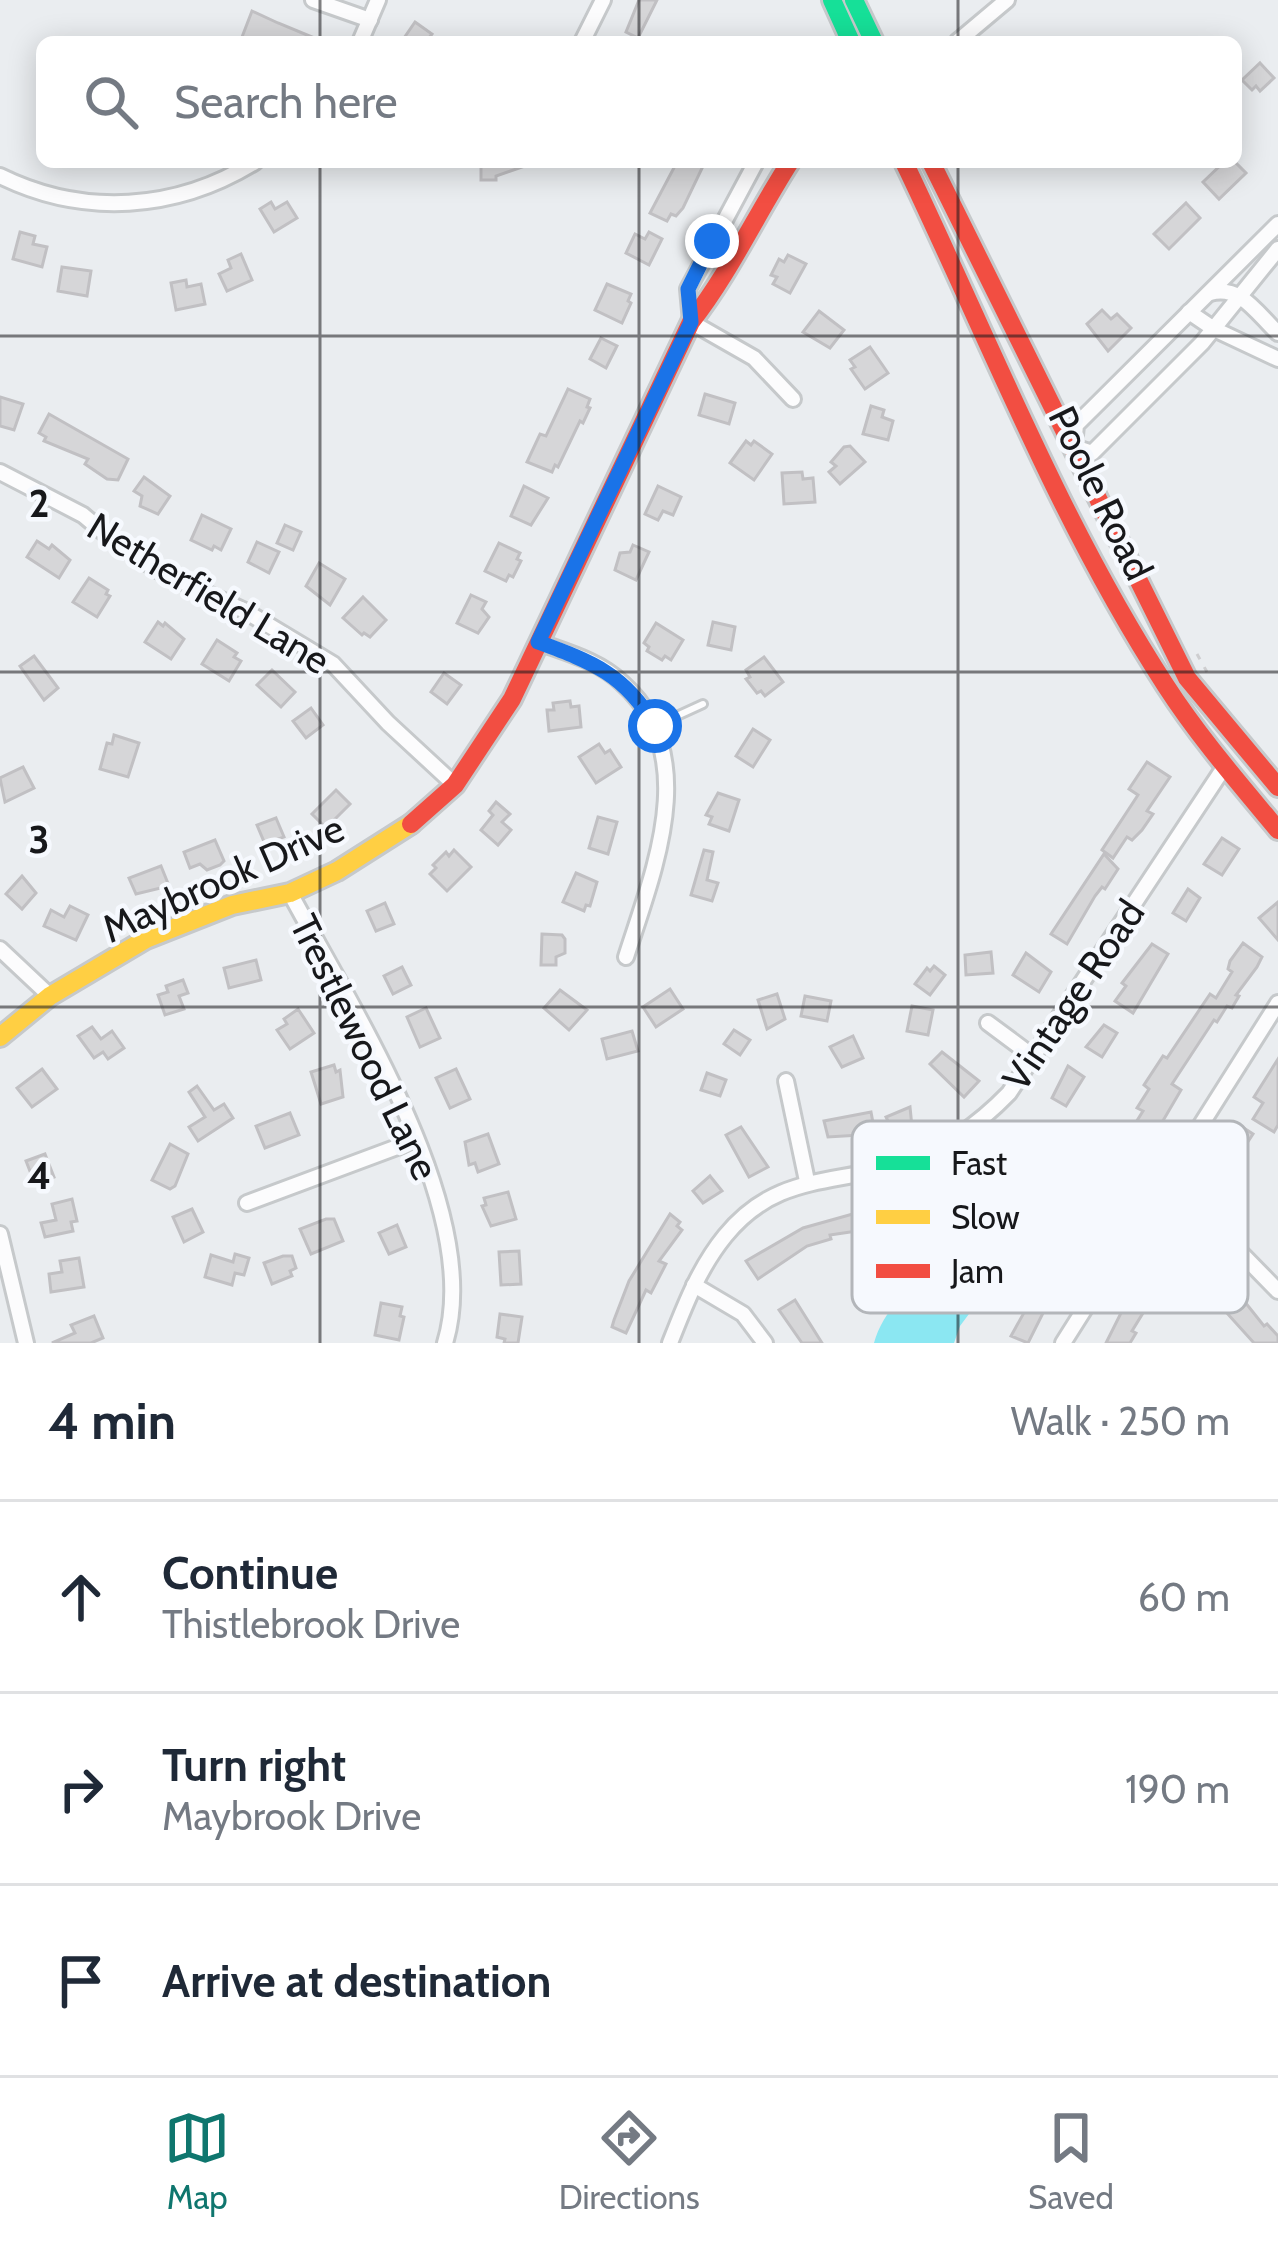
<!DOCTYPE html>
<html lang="en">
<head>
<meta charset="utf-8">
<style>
  :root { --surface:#fff; --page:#f2f2f3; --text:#1f2937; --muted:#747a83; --line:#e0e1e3; --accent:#0f766e }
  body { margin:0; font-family:Cabin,sans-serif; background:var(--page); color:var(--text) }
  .stop { position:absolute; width:36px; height:36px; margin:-27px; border:9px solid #1a73e8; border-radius:50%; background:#fff }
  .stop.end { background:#1a73e8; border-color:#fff; box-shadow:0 3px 12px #0008 }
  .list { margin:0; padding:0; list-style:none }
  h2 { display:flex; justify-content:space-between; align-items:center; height:156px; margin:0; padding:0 48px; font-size:51px }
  h2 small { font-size:39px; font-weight:400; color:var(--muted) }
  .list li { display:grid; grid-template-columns:78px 1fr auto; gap:36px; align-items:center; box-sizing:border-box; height:192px; padding:0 48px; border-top:3px solid var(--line) }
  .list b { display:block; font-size:45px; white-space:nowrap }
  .list p { margin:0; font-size:39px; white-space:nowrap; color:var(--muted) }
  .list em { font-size:39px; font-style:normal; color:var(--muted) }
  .icon { flex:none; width:66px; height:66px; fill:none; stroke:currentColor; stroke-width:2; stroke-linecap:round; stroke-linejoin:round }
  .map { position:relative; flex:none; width:1278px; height:1343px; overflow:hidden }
  .search { position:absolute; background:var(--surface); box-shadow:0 6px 30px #0003; left:36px; right:36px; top:36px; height:132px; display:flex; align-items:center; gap:30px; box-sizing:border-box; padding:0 42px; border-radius:18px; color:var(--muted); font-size:45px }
  .sheet { height:732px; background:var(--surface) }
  nav { display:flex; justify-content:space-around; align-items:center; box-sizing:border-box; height:168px; border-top:3px solid var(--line); background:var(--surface); font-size:33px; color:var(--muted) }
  nav a { display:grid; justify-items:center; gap:6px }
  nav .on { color:var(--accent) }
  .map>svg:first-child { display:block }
</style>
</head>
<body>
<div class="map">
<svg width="1278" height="1343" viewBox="0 0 1278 1343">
  <rect width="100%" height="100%" fill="#eaedf0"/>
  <path fill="#8be7f2" d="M 998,1252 L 1007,1263 L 960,1326 L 954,1343 L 874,1343 C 889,1290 947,1258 998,1252 Z"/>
  <g fill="#d6d6d8" stroke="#c1c0c3" stroke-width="3">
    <path d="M 639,0 L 657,0 L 638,38 L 626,32 Z"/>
    <path d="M 252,11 L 278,23 L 324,42 L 256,42 L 242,37 Z"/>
    <path d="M 415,22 L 432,34 L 426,42 L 410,42 L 404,38 Z"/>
    <path d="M 1260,63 L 1274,78 L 1260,91 L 1256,86 L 1252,90 L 1242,80 Z"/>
    <path d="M 481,162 L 530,162 L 531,164 L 496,176 L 496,180 L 481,180 Z"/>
    <path d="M 677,162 L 705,162 L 683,208 L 676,216 L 671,214 L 667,221 L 650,213 Z"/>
    <path d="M 1224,162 L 1235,162 L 1246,173 L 1219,199 L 1203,182 Z"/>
    <path d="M 271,202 L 275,209 L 287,202 L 297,218 L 274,232 L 260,209 Z"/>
    <path d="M 1186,203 L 1200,218 L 1169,249 L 1154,234 Z"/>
    <path d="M 20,232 L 35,236 L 33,244 L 47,247 L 42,267 L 13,259 Z"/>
    <path d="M 649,232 L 662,239 L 649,265 L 626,253 L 635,234 L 645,239 Z"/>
    <path d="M 241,254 L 252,280 L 227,291 L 219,274 L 231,268 L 228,260 Z"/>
    <path d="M 788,255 L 806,264 L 790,293 L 773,284 L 777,277 L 771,275 L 779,259 L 784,262 Z"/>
    <path d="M 62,267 L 91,271 L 87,296 L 58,291 Z"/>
    <path d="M 186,280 L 187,287 L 201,284 L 205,304 L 176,310 L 171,283 Z"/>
    <path d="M 607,284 L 631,294 L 628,301 L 631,303 L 622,323 L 595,310 Z"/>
    <path d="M 1102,310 L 1111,319 L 1117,314 L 1131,328 L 1108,351 L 1087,324 Z"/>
    <path d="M 819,311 L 844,330 L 830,348 L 803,332 Z"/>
    <path d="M 601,338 L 617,346 L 606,368 L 590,359 Z"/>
    <path d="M 870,347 L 888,373 L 865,389 L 851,369 L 855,367 L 850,360 Z"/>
    <path d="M 568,389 L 590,399 L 587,407 L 590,408 L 583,423 L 580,421 L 558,467 L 555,465 L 552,472 L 527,462 L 540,434 L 546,436 Z"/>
    <path d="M 705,394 L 735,403 L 729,424 L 699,415 Z"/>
    <path d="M 0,397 L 23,404 L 14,430 L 0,426 Z"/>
    <path d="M 871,406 L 884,410 L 882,417 L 893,421 L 888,440 L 863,434 Z"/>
    <path d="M 49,414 L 128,459 L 118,480 L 107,479 L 85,464 L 88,459 L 44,441 L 46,437 L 39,433 Z"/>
    <path d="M 746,441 L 751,445 L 754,441 L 772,454 L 754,480 L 730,463 Z"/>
    <path d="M 850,446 L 865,462 L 840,484 L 829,472 L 836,466 L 831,462 L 844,447 Z"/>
    <path d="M 802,472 L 803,479 L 813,478 L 815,502 L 784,504 L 782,473 Z"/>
    <path d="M 144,477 L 170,496 L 158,514 L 140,506 L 142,496 L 134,491 Z"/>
    <path d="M 524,486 L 548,498 L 531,525 L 511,516 Z"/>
    <path d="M 658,486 L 681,497 L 673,515 L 663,511 L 658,520 L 645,514 Z"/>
    <path d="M 202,515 L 231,529 L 221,550 L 214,546 L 212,550 L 191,540 Z"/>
    <path d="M 285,525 L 301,532 L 293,550 L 277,543 Z"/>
    <path d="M 37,541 L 49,549 L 52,545 L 70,560 L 59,578 L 27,557 Z"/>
    <path d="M 257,542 L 279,552 L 269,573 L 248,562 Z"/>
    <path d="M 499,543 L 520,553 L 517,559 L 521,561 L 513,577 L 509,575 L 506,581 L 485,571 Z"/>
    <path d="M 633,545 L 649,552 L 636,580 L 615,570 L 620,553 L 630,552 Z"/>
    <path d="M 319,563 L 345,579 L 330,605 L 306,586 Z"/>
    <path d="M 89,578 L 108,590 L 106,594 L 110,596 L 97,617 L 73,602 Z"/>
    <path d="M 471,595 L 486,602 L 482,609 L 489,617 L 478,633 L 457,623 Z"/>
    <path d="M 363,597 L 386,620 L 370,637 L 364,633 L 362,635 L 343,618 Z"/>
    <path d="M 158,622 L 163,626 L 165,623 L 184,639 L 171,659 L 145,642 Z"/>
    <path d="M 713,622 L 735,627 L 731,650 L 708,645 Z"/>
    <path d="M 656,623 L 683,640 L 671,660 L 665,656 L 662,660 L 647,651 L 649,647 L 644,643 Z"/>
    <path d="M 217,640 L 237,653 L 234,657 L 241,661 L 229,681 L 202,664 Z"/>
    <path d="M 34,656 L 58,688 L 44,700 L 20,666 Z"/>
    <path d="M 764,657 L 783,682 L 765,696 L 761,691 L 757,693 L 746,679 L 750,677 L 746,670 Z"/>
    <path d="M 272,670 L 295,692 L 281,707 L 257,685 Z"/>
    <path d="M 444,673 L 461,685 L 447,704 L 431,692 Z"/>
    <path d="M 570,701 L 571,707 L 579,706 L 581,727 L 549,731 L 547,710 L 554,710 L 553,703 Z"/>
    <path d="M 311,708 L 323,725 L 306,738 L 293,721 Z"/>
    <path d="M 753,729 L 770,740 L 753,767 L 736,756 Z"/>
    <path d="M 114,735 L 139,743 L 128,777 L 100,769 L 107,743 L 112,744 Z"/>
    <path d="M 599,744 L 605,753 L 610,750 L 621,767 L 596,783 L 579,757 Z"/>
    <path d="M 1147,762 L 1170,777 L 1147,811 L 1153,814 L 1142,830 L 1132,840 L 1127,837 L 1113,858 L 1102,850 L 1138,795 L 1129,789 Z"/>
    <path d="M 23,767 L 34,788 L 5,802 L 0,778 Z"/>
    <path d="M 336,790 L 350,804 L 326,828 L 312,814 Z"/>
    <path d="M 718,793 L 739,800 L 729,831 L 709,824 L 712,817 L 706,815 Z"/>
    <path d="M 496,802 L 510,814 L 502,822 L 511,830 L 498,845 L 481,830 L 493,815 L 489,811 Z"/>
    <path d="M 598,817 L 617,822 L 608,854 L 589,848 Z"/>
    <path d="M 276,818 L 284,837 L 265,844 L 257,825 Z"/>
    <path d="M 1222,838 L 1239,849 L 1222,875 L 1204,864 Z"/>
    <path d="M 215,840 L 224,861 L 220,865 L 207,870 L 200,864 L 190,868 L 184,852 Z"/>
    <path d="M 454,850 L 471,867 L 447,891 L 430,874 L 436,868 L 433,865 L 446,852 L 449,856 Z"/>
    <path d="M 704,850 L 713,852 L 707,880 L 718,883 L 712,901 L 691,895 Z"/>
    <path d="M 1104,854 L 1118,869 L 1105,889 L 1102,887 L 1095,896 L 1067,944 L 1051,934 Z"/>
    <path d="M 161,866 L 169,886 L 136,894 L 129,878 Z"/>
    <path d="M 576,873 L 597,882 L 590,906 L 586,905 L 584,911 L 563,902 Z"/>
    <path d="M 22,876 L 36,893 L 22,909 L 6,894 Z"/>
    <path d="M 1188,889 L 1200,898 L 1186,921 L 1173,913 Z"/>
    <path d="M 1278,902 L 1278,940 L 1259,918 Z"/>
    <path d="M 385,903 L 394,924 L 376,931 L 367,911 Z"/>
    <path d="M 70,906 L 88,915 L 76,940 L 44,926 L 51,910 L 64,917 Z"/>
    <path d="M 542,934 L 562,935 L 565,939 L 565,953 L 556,957 L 556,965 L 541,965 Z"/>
    <path d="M 1243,943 L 1262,957 L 1257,967 L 1236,995 L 1239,996 L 1232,1008 L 1227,1006 L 1217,1022 L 1214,1020 L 1172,1084 L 1181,1090 L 1127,1182 L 1120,1177 L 1088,1229 L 1086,1237 L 1091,1240 L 1080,1257 L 1075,1254 L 1060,1275 L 1064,1278 L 1062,1286 L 1048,1303 L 1028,1343 L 1011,1336 L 1060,1248 L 1052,1243 L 1067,1221 L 1060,1217 L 1074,1196 L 1083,1201 L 1095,1180 L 1076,1168 L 1083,1157 L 1083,1148 L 1095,1148 L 1097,1184 L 1143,1111 L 1137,1108 L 1149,1089 L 1144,1085 L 1163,1056 L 1167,1058 L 1210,994 L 1216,998 L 1232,972 L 1228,969 L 1230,961 Z"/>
    <path d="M 1152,944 L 1168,954 L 1133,1013 L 1115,1001 L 1126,986 L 1122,983 Z"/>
    <path d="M 991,952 L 993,973 L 966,975 L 965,955 Z"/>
    <path d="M 1026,953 L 1051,972 L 1039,992 L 1013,975 Z"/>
    <path d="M 256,960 L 261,980 L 229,988 L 224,968 Z"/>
    <path d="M 934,966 L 945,975 L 930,995 L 915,984 L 927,968 L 930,971 Z"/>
    <path d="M 402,967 L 411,985 L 393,994 L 384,976 Z"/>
    <path d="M 183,980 L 188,993 L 179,996 L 184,1009 L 165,1015 L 158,995 L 168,992 L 166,986 Z"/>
    <path d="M 670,989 L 683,1009 L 656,1027 L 643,1007 Z"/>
    <path d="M 560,990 L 587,1010 L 569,1030 L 544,1008 Z"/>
    <path d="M 777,994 L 785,1019 L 767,1029 L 758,1000 Z"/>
    <path d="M 805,996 L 831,1001 L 827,1021 L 801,1016 Z"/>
    <path d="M 912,1006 L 933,1010 L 928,1035 L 907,1031 Z"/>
    <path d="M 426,1008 L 440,1038 L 420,1047 L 407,1017 Z"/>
    <path d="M 298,1009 L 314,1033 L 290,1049 L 277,1030 L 287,1024 L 284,1019 Z"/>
    <path d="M 1104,1025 L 1117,1033 L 1102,1057 L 1086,1047 Z"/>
    <path d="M 92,1027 L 101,1039 L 112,1031 L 124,1048 L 108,1059 L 103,1052 L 94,1058 L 78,1036 Z"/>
    <path d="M 734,1030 L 750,1040 L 740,1055 L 724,1044 Z"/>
    <path d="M 632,1031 L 638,1051 L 607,1059 L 602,1039 Z"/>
    <path d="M 853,1036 L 863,1058 L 842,1067 L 830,1047 Z"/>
    <path d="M 942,1052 L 979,1081 L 964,1097 L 930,1064 Z"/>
    <path d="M 1278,1059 L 1278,1125 L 1274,1132 L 1253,1119 L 1263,1103 L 1254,1097 Z"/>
    <path d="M 334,1065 L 336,1072 L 340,1070 L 343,1097 L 321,1104 L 311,1072 Z"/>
    <path d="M 1068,1066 L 1084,1077 L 1066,1106 L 1052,1098 Z"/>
    <path d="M 42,1069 L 57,1089 L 32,1107 L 17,1088 Z"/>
    <path d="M 456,1069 L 470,1099 L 450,1108 L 436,1078 Z"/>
    <path d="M 707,1073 L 726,1080 L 720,1096 L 701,1090 Z"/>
    <path d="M 197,1086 L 214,1110 L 224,1104 L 233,1118 L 198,1141 L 189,1127 L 205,1117 L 189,1092 Z"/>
    <path d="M 910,1107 L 912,1127 L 894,1134 L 886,1117 Z"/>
    <path d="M 871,1112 L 874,1128 L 863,1130 L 860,1135 L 828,1137 L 824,1121 Z"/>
    <path d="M 290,1113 L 299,1135 L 265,1148 L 256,1126 Z"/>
    <path d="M 1236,1123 L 1253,1134 L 1211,1198 L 1192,1185 L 1204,1166 L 1207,1168 L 1212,1161 Z"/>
    <path d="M 741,1127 L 768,1167 L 749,1177 L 726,1135 Z"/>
    <path d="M 488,1134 L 499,1164 L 478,1172 L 475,1163 L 469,1165 L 465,1142 Z"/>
    <path d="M 170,1144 L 188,1154 L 175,1186 L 170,1189 L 152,1180 Z"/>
    <path d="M 45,1154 L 54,1177 L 35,1184 L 26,1161 Z"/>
    <path d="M 710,1176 L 722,1191 L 703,1203 L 693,1191 Z"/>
    <path d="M 508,1192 L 516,1219 L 491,1226 L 482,1206 L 486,1205 L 484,1198 Z"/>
    <path d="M 72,1199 L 77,1221 L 71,1222 L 73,1231 L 45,1237 L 41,1223 L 56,1220 L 52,1204 Z"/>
    <path d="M 192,1209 L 203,1232 L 184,1242 L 173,1217 Z"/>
    <path d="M 867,1210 L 867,1213 L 882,1211 L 884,1227 L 830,1235 L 831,1239 L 807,1246 L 758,1279 L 746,1261 L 803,1228 Z"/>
    <path d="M 670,1214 L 680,1222 L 677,1226 L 682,1230 L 659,1261 L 666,1264 L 651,1293 L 646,1290 L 626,1333 L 612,1327 L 614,1320 L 629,1281 Z"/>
    <path d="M 326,1219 L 334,1219 L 343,1241 L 311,1254 L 300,1229 Z"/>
    <path d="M 397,1225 L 406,1247 L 389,1254 L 379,1233 Z"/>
    <path d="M 1171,1236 L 1185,1244 L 1177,1267 L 1174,1272 L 1170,1269 L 1132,1331 L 1136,1333 L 1130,1343 L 1106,1343 L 1135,1285 L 1138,1287 L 1147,1276 Z"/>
    <path d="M 519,1251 L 521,1284 L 501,1285 L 499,1252 Z"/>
    <path d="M 235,1254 L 249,1258 L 244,1275 L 235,1273 L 232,1285 L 205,1277 L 211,1255 L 233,1262 Z"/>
    <path d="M 283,1256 L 292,1256 L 296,1268 L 290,1271 L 292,1276 L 272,1284 L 264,1263 Z"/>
    <path d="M 79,1258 L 84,1287 L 51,1292 L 49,1274 L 62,1272 L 60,1261 Z"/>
    <path d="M 1211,1276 L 1230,1290 L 1233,1287 L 1264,1326 L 1267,1324 L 1278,1336 L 1278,1343 L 1254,1343 L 1226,1312 L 1199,1292 Z"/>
    <path d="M 795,1300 L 822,1343 L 802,1343 L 779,1310 Z"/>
    <path d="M 381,1303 L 402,1307 L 400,1316 L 404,1317 L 399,1340 L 375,1335 Z"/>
    <path d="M 500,1314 L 522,1317 L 518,1343 L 504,1343 L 505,1339 L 497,1337 Z"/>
    <path d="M 94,1316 L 103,1338 L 91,1343 L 52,1343 L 75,1333 L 71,1325 Z"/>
  </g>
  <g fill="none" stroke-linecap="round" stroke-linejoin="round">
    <g stroke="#c6c9cb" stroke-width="12">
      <path id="lane" d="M 655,726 L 703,704"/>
    </g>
    <g stroke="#c6c9cb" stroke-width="20">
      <g id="street">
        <path d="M 313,0 L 370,20"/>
        <path d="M 360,42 L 378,0"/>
        <path d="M 582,42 L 603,0"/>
        <path d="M 957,42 L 1007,0"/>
        <path d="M 756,162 L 688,289 L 691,322 L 754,358 L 793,399"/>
        <path d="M 0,176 C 83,217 176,211 255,162"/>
        <path d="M 1210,293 C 1241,284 1258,315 1278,333"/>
        <path d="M 1189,312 L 1214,329 L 1278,359"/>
        <path d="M 1074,446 L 1076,425 L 1278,224"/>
        <path d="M 1074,447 L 1092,453 L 1202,343 L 1278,249"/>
        <path d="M 0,472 L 83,515 L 120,546 L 161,572 L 245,611 L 333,664 L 388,723 L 455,785"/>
        <path d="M 538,642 C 568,653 599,661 622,683 C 703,755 653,872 626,957"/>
        <path d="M 290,893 C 351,1007 485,1213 445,1343"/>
        <path d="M 0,949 L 50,996"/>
        <path d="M 988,1023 L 1035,1058"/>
        <path d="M 786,1081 L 807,1181"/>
        <path d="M 1157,1191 L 1230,1242 L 1278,1291"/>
        <path d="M 247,1203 L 416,1140"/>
        <path d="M 0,1234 L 26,1343"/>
        <path d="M 694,1285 L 743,1314 L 765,1343"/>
        <path d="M 670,1343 C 685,1305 699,1268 725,1236 C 777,1172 835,1186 901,1163 C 945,1148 977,1126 1009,1093 L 1225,766"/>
        <path d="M 1063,1343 L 1278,1003"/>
      </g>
    </g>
    <g stroke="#c6c9cb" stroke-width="24">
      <g id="fast">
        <path d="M 832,0 L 851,42"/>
        <path d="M 854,0 L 874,42"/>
      </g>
    </g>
    <g stroke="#c6c9cb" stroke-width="24">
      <path id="slow" d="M 0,1037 L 50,996 L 146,939 L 232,905 L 290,893 L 337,871 L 411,824"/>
    </g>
    <g stroke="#c6c9cb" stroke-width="24">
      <g id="jam">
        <path d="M 904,162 C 988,337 1060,523 1166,686 C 1199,737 1239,783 1278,830"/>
        <path d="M 931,162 L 1187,678 L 1278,787"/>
        <path d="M 411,824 L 455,785 L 512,699 L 691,322 C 730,272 756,215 790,162"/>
      </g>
    </g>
    <path stroke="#ceced0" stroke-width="3" stroke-dasharray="6 9" stroke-linecap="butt" d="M 1197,654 L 1207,672"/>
    <use href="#lane" stroke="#fcfcfd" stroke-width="6"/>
    <use href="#street" stroke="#fcfcfd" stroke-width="14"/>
    <use href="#fast" stroke="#16e098" stroke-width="18"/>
    <use href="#slow" stroke="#ffcf43" stroke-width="18"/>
    <use href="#jam" stroke="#f24e42" stroke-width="18"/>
  </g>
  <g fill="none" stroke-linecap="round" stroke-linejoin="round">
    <path stroke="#1a73e8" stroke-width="15" d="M 655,726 C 625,674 592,662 538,642 L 691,322 L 688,289 L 712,241"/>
  </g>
  <path fill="none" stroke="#17181b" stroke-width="3" stroke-opacity="0.55" d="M 320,0 L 320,42M 639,0 L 639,42M 958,0 L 958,42M 320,162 L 320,1343M 639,162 L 639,1343M 958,162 L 958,1343M 0,336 L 1278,336M 0,672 L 1278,672M 0,1007 L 1278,1007"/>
  <g text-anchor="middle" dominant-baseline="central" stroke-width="9" stroke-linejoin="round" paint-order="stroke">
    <g font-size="39" fill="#17181b" stroke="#f6f9fe">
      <text transform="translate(1101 493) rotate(64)">Poole Road</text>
      <text transform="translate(209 593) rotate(31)">Netherfield Lane</text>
      <text transform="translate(223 878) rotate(-24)">Maybrook Drive</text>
      <text transform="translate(1073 995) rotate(-56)">Vintage Road</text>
      <text transform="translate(365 1047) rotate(64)">Trestlewood Lane</text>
    </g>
  </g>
  <rect x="852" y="1121" width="396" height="192" rx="18" fill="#f6f9fe" stroke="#b3b6ba" stroke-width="3"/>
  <rect x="876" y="1156" width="54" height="14" fill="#16e098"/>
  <rect x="876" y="1210" width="54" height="14" fill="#ffcf43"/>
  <rect x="876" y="1264" width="54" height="14" fill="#f24e42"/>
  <g font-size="33" fill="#17181b">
    <text x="951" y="1175">Fast</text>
    <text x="951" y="1229">Slow</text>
    <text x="951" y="1283">Jam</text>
  </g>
  <g font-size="39" text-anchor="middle" font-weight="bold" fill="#17181b" stroke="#f6f9fe" stroke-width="9" stroke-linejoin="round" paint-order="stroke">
    <text x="39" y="517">2</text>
    <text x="39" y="853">3</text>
    <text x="39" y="1189">4</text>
  </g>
</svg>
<div class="stop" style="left:655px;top:726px"></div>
<div class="stop end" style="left:712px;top:241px"></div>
<div class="search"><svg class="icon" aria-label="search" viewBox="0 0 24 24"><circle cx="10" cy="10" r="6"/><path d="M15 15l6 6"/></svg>Search here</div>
</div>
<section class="sheet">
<h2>4 min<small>Walk · 250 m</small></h2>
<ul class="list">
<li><svg class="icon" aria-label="ahead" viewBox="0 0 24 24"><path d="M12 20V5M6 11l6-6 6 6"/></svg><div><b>Continue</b><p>Thistlebrook Drive</p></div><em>60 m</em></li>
<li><svg class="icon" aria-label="right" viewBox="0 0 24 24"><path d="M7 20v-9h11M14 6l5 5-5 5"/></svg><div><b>Turn right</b><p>Maybrook Drive</p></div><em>190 m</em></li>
<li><svg class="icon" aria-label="arrive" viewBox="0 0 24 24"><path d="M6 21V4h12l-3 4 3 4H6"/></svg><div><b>Arrive at destination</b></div></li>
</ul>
</section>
<nav>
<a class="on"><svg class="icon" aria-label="map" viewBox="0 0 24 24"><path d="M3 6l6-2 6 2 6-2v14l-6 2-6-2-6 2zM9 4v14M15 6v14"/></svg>Map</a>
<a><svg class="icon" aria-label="directions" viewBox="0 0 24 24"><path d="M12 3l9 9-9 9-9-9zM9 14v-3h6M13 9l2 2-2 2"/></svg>Directions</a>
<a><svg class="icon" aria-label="saved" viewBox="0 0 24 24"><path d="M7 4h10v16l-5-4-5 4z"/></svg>Saved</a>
</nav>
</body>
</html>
